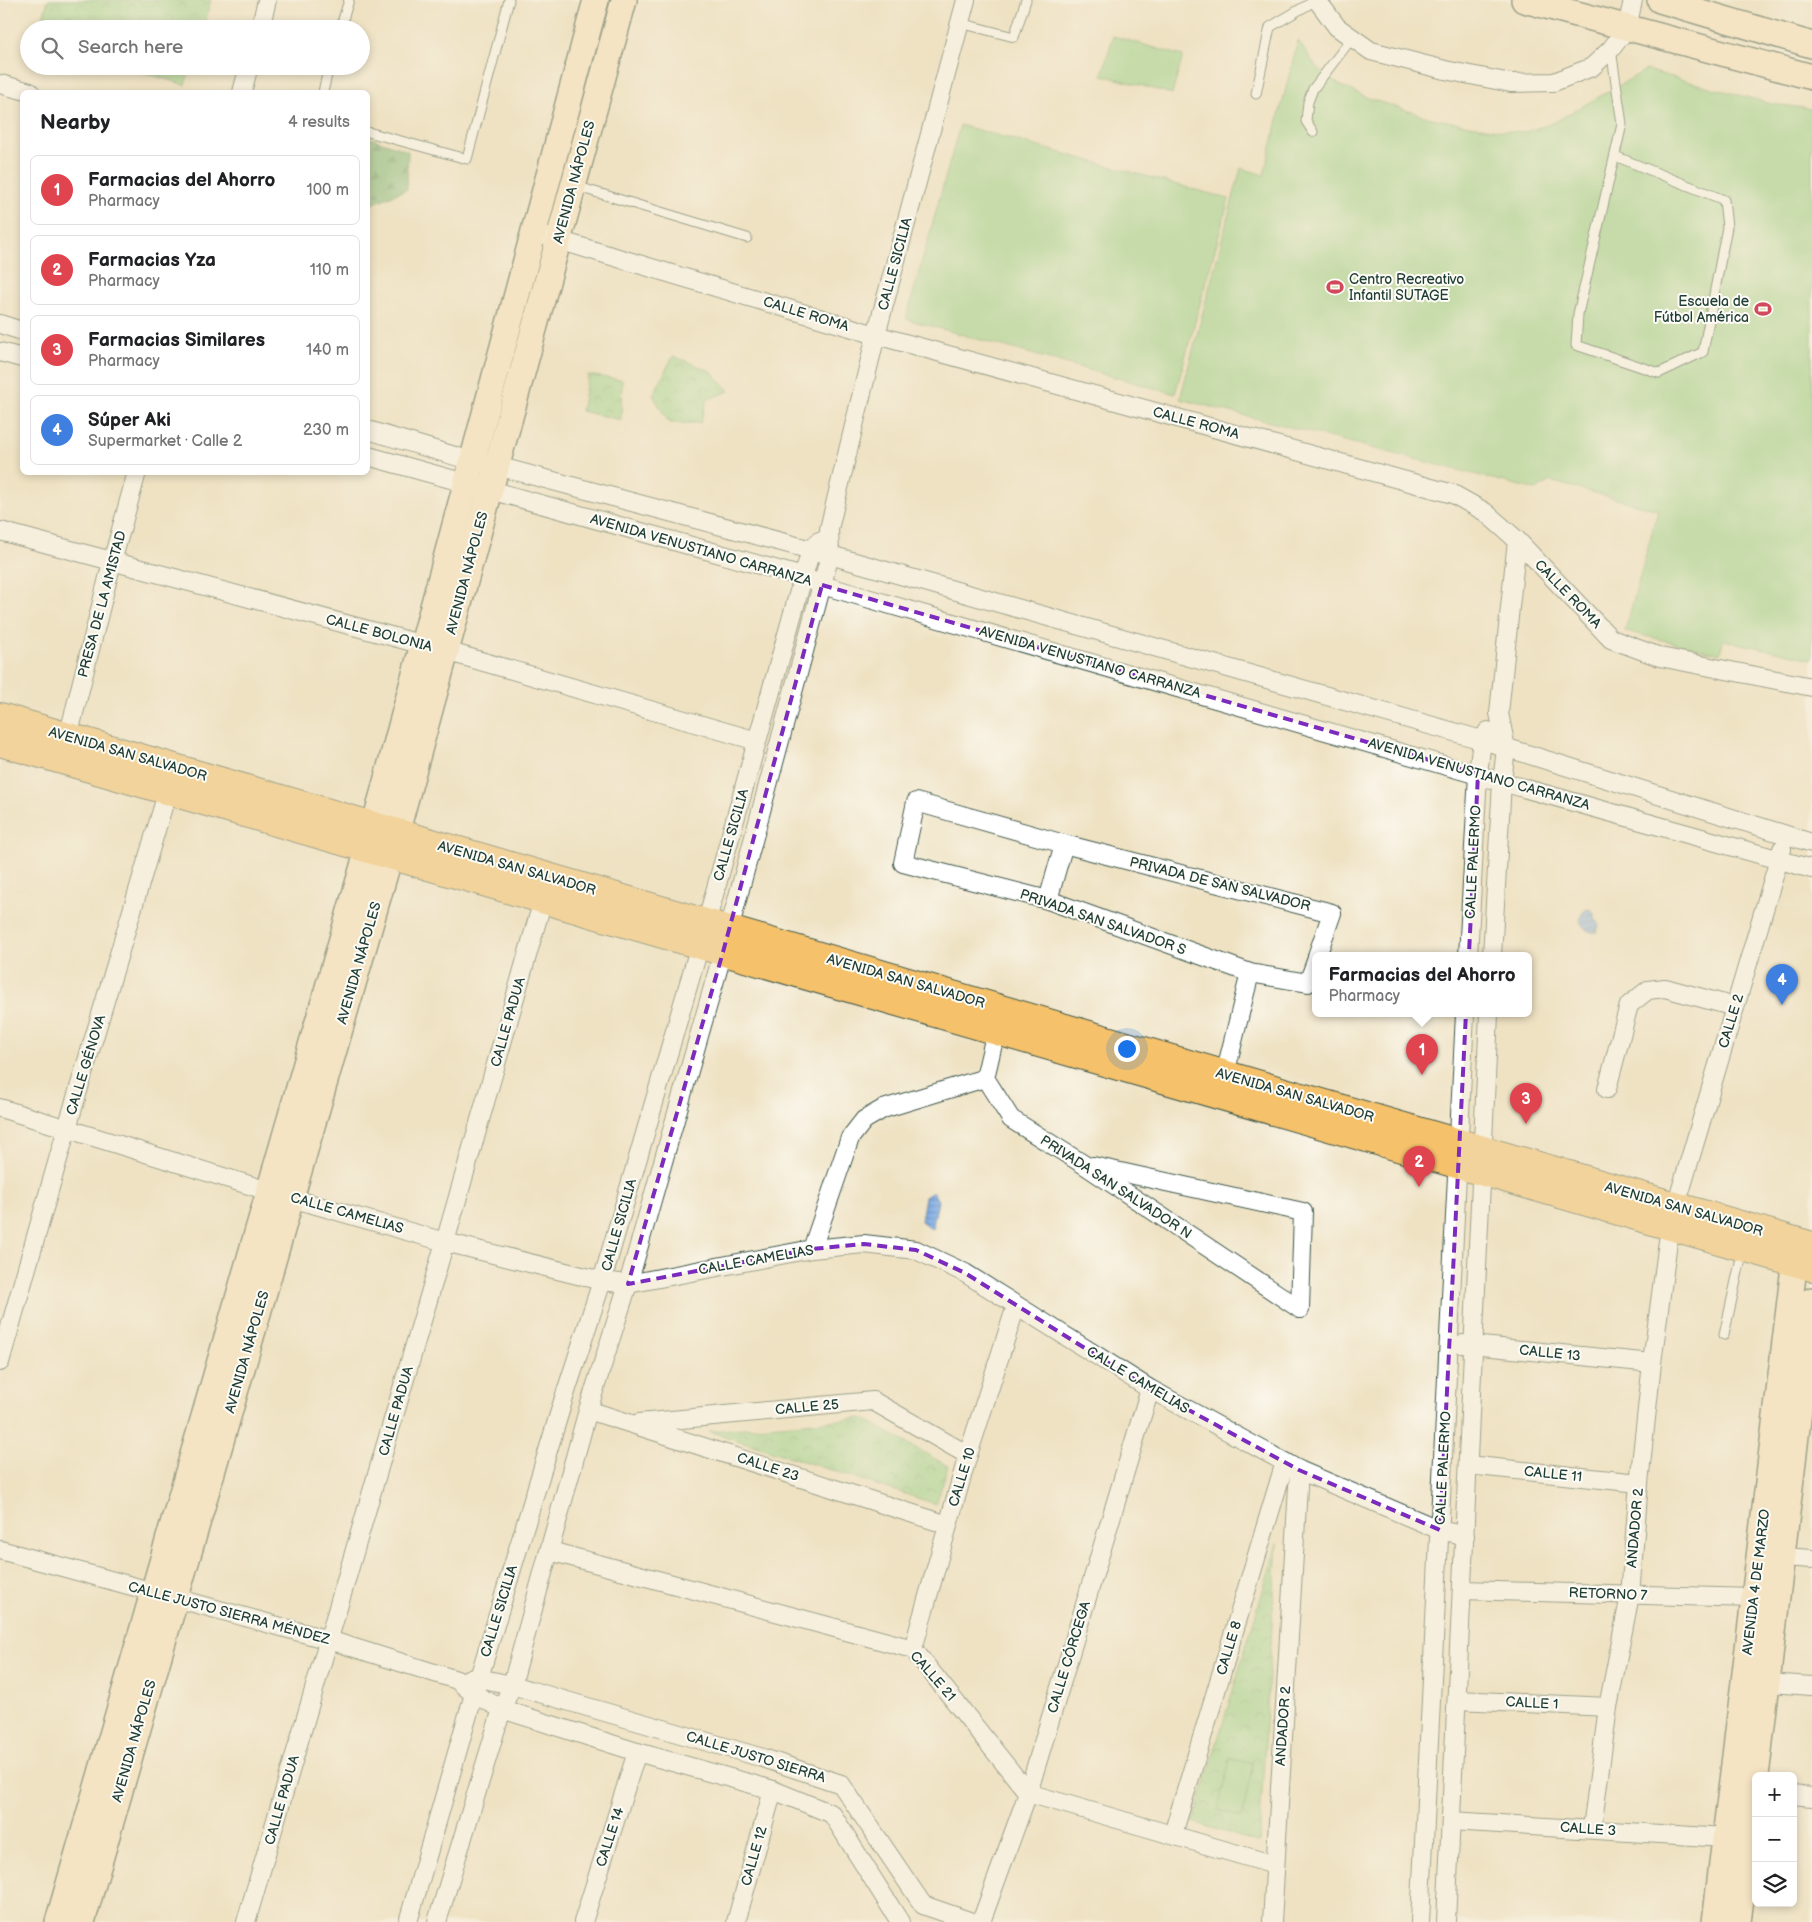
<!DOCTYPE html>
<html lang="en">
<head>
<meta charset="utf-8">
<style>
  :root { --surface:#fff; --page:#f6f6f6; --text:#202124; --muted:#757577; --line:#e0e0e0; --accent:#0b8043 }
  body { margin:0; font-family:"Balsamiq Sans",sans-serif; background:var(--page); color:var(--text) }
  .controls { position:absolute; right:15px; bottom:15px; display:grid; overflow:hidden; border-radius:8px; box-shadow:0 2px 8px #0003 }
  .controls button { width:45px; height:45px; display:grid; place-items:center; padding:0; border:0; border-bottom:1px solid var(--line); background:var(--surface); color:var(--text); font:25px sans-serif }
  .you { position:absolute; left:1126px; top:1048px; width:18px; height:18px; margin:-12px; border:4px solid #fff; border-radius:50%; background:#1a73e8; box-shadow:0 0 0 8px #1a73e833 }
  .badge { display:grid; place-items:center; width:32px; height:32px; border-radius:50%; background:var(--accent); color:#fff; font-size:16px; font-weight:700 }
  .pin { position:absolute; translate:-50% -41px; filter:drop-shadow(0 1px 2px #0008) }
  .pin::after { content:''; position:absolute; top:26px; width:18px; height:15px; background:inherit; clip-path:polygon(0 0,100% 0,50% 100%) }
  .popup { position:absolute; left:1312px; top:952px; width:220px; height:65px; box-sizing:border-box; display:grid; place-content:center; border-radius:8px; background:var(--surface); filter:drop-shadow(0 1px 4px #0005); font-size:16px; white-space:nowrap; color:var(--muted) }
  .popup b { font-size:19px; color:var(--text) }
  .popup::after { content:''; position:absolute; left:50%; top:100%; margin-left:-10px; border:10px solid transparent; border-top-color:var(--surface) }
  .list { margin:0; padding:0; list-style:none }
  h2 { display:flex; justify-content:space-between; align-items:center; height:65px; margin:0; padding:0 20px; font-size:21px }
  h2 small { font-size:16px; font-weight:400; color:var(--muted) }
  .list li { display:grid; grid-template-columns:32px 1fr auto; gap:15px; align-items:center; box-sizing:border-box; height:70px; margin:0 10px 10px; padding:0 10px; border:1px solid var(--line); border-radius:8px }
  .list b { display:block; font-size:19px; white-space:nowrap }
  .list p { margin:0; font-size:16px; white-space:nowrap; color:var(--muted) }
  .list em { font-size:16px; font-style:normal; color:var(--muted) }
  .icon { flex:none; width:28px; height:28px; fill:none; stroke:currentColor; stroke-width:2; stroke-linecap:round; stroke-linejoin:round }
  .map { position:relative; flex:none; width:1812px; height:1922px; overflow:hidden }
  .search { position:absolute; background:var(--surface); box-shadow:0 2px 8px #0003; left:20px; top:20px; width:350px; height:55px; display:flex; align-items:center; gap:12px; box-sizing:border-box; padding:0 18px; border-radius:28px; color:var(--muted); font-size:19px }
  .panel { position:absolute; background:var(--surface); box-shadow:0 2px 8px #0003; left:20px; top:90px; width:350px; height:385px; border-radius:8px }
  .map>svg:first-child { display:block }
</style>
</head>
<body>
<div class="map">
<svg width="1812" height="1922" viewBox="0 0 1812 1922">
  <defs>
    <pattern id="forest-firs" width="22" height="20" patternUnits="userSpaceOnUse" patternTransform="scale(1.25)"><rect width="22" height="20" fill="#77b575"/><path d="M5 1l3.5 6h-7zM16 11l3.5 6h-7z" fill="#619461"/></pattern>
    <pattern id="park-crowns" width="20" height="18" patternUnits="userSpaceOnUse" patternTransform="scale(1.25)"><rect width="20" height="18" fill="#94d389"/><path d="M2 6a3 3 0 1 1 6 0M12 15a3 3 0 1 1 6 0" fill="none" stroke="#78ac71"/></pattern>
    <pattern id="water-rules" width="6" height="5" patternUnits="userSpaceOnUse" patternTransform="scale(1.25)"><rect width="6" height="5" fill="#78a7e1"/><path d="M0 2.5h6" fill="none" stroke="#6289b7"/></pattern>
  </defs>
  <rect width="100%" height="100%" fill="#fdfcf7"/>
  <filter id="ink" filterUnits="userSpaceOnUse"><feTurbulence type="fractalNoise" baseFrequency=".02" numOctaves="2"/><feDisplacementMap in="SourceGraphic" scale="10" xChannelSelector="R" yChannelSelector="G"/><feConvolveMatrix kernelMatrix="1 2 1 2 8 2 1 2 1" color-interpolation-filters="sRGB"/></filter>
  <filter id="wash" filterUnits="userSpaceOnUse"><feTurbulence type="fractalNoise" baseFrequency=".0096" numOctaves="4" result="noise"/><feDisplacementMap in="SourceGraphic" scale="20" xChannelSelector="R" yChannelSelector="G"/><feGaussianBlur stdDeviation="1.12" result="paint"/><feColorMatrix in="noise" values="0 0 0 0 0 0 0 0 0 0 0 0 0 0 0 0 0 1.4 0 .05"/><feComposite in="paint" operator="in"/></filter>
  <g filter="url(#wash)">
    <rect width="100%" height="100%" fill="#efe2c3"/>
    <path fill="url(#forest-firs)" stroke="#4b7954" d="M 368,137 L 408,151 L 407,189 L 368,206 Z"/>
    <g fill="url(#park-crowns)" stroke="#5a885e">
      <path d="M 48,0 L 211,0 L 203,29 L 40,29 Z"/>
      <path d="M 123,66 L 191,66 L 185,85 Z"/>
      <path d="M 673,356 L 711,371 L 729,391 L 707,400 L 700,423 L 669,423 L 653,395 Z"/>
      <path d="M 588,375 L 622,380 L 621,420 L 581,411 Z"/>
      <path d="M 862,1418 L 948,1466 L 936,1504 L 709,1431 Z"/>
      <path d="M 1277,1544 L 1259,1843 L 1193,1822 Z"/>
    </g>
    <g fill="#94d389" stroke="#5a885e">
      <path d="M 1113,36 L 1183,56 L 1172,94 L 1102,75 Z"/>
      <path d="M 1298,40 L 1317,68 L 1341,86 L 1373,100 L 1431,118 L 1497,130 L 1525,132 L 1553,123 L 1646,70 L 1772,104 L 1812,109 L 1812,659 L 1723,640 L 1720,654 L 1625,631 L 1658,510 L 1550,481 L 1536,490 L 1180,399 L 1241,168 L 1264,175 Z"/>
      <path d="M 960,125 L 1229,199 L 1175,394 L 906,319 Z"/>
      <path d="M 1230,1759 L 1253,1763 L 1242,1817 L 1218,1809 Z"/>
    </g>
    <g fill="url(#water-rules)" stroke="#4c728a">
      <path d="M 1587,909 L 1592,910 L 1594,913 L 1594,917 L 1599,925 L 1597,932 C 1588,933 1584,929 1580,921 L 1582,913 Z"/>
      <path d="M 933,1192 L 938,1201 L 932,1229 L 921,1221 L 925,1197 Z"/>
    </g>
  </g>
  <g filter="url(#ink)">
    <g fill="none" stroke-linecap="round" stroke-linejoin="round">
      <g stroke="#3e5649" stroke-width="11">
        <g id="lane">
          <path d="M 960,23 L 1014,37 L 1026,0"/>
          <path d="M 340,29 L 349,0"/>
          <path d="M 1611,49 L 1622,124 L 1578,314 L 1576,345 L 1659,373 L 1703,352 L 1727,227 L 1724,200 L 1615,156"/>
          <path d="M 323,92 L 329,66"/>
          <path d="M 1256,94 L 1270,27 L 1316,0"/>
          <path d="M 368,132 L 467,159 L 509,0"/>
          <path d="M 1313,132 L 1306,121 L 1308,102 L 1313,89 L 1352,38"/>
          <path d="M 575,186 L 747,238"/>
          <path d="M 1724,1335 L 1743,1249"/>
        </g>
      </g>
      <g stroke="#3e5649" stroke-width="20">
        <g id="street">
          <path d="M 1317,0 L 1337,27 L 1371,51 L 1445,70 L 1511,83 L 1554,82 L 1592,67 L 1611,49 L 1627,28 L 1633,0"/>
          <path d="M 260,29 L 267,0"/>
          <path d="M 0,84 L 30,92"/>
          <path d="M 242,92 L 249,66"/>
          <path d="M 548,237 L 876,335 L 1453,494 L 1485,512 L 1517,540 L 1611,639 L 1660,657 L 1812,687"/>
          <path d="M 0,324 L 22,331"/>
          <path d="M 0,352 L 22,358"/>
          <path d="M 368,430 L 472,461 L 497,466 L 830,555 L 1482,740 L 1812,843"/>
          <path d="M 368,456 L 803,577 L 822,585 L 1502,782 L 1812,869"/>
          <path d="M 0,531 L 446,651 L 757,741"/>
          <path d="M 68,737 L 112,562 L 137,472"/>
          <path d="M 1048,900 L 1064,844"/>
          <path d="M 1468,956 L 1478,774 L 1482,740 L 1488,731"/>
          <path d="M 1492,956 L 1502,782 L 1506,748 L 1499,713 L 1517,540"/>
          <path d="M 1316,961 L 1308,983 L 1250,973 L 1048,900 L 903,863 L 916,802 L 1064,844 L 1332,913 L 1317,956"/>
          <path d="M 996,1031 L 985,1078 L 1011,1119 L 1083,1164 L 1300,1309"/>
          <path d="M 1225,1074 L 1250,973"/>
          <path d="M 1607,1089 L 1629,1005 L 1648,990 L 1665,988 L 1735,1007"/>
          <path d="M 0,1108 L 291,1198 L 445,1242 L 602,1281 L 628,1284 L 812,1249 L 864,1244 L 916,1250 L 965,1273 L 1150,1389 L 1299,1470 L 1440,1530 L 1465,1536"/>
          <path d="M 1093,1166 L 1303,1212 L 1300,1309"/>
          <path d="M 1676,1206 L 1782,849"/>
          <path d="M 812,1249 L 850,1138 L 864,1120 L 883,1109 L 985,1078"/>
          <path d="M 1462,1344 L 1652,1363"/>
          <path d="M 0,1362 L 67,1128 L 171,780"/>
          <path d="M 588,1410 L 948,1525"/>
          <path d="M 639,1423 L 873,1401 L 968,1455"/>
          <path d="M 1468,1465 L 1639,1483"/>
          <path d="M 0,1550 L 329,1640 L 457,1680 L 474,1694 L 502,1709 L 637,1752 L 773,1790 L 832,1814 L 900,1922"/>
          <path d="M 550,1551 L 913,1649 L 1028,1793 L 1275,1865"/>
          <path d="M 1770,1556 L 1812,1559"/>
          <path d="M 1462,1590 L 1754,1598"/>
          <path d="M 913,1649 L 968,1455 L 1016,1306"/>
          <path d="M 468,1679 L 478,1678 L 512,1685 L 763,1758 L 841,1784 L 923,1905 L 972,1922"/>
          <path d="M 1767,1683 L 1812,1686"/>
          <path d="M 1457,1700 L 1608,1707"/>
          <path d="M 1793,1795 L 1812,1797"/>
          <path d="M 1451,1821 L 1725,1838"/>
          <path d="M 1592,1829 L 1608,1707 L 1630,1595 L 1639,1483 L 1652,1363 L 1670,1226"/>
          <path d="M 1173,1834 L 1285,1462"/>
          <path d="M 246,1922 L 445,1242 L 543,900"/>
          <path d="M 408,1922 L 474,1694 L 563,1401 L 602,1281 L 700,945 L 803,577 L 811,550 L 819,541"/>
          <path d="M 437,1922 L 502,1709 L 512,1685 L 588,1410 L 628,1284 L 723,952 L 830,555 L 829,529 L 876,335 L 966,0"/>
          <path d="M 583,1922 L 637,1752"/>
          <path d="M 736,1922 L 773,1790"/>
          <path d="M 981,1922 L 1028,1793 L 1150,1389"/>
          <path d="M 1272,1922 L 1299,1470"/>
          <path d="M 1420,1922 L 1465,1014"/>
          <path d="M 1446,1922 L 1489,1014"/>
        </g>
      </g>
      <g stroke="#3e5649" stroke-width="28">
        <g id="secondary">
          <path d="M 1524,0 L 1812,77"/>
          <path d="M 1660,0 L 1812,45"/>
          <path d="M 1756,1776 L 1812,1300"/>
          <path d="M 58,1922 L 368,849 L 596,0"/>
          <path d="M 82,1922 L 390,856 L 624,0"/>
          <path d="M 1715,1922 L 1797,1242"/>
          <path d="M 1738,1922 L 1756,1777"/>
        </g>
      </g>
      <g stroke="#3e5649" stroke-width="30">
        <g id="primary">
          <path d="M 0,717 L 1812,1246"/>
          <path d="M 0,742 L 1812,1267"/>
        </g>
      </g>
      <use href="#lane" stroke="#fff" stroke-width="9"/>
      <use href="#street" stroke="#fff" stroke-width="18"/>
      <use href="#secondary" stroke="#fbe6c4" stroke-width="25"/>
      <use href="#primary" stroke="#f5c16b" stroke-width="28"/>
    </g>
  </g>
  <path d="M0 0H1812V1922H0ZM 822,585 L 1478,774 L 1440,1530 L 1299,1470 L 1150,1389 L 965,1273 L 916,1250 L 864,1244 L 812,1249 L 628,1284 L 723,952 Z" fill="#efe2c3" fill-opacity=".55" fill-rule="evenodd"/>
  <path fill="none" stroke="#7b2cbf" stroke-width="4" stroke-dasharray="10 6" stroke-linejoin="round" d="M 822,585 L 1478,774 L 1440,1530 L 1299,1470 L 1150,1389 L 965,1273 L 916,1250 L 864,1244 L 812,1249 L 628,1284 L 723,952 Z"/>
  <defs>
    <g id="stadium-bare" transform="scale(1.35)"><path d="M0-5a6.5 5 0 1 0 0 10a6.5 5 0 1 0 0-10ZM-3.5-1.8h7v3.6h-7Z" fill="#d1495b" stroke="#fdfcf7" stroke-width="2.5" paint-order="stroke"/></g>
  </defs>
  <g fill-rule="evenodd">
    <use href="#stadium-bare" x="1335" y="287"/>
    <use href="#stadium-bare" x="1763" y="309"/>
  </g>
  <g text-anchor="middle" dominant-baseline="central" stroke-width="4" stroke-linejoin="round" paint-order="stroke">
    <g font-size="14" fill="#1f3d34" stroke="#fdfcf7">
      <text transform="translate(574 182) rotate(-75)">AVENIDA NÁPOLES</text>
      <text transform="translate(895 264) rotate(-75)">CALLE SICILIA</text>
      <text transform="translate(806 314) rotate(17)">CALLE ROMA</text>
      <text transform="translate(1196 423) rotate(15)">CALLE ROMA</text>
      <text transform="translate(701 550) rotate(16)">AVENIDA VENUSTIANO CARRANZA</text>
      <text transform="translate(467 573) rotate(-75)">AVENIDA NÁPOLES</text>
      <text transform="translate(1568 594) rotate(46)">CALLE ROMA</text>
      <text transform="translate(102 604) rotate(-75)">PRESA DE LA AMISTAD</text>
      <text transform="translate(379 633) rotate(15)">CALLE BOLONIA</text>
      <text transform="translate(1090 662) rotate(16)">AVENIDA VENUSTIANO CARRANZA</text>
      <text transform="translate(128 754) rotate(16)">AVENIDA SAN SALVADOR</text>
      <text transform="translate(1479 774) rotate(16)">AVENIDA VENUSTIANO CARRANZA</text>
      <text transform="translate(731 835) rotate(-74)">CALLE SICILIA</text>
      <text transform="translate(1473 862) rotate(-87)">CALLE PALERMO</text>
      <text transform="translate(517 868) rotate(16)">AVENIDA SAN SALVADOR</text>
      <text transform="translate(1220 884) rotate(14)">PRIVADA DE SAN SALVADOR</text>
      <text transform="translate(1103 922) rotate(19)">PRIVADA SAN SALVADOR S</text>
      <text transform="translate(359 963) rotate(-74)">AVENIDA NÁPOLES</text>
      <text transform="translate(906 981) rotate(16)">AVENIDA SAN SALVADOR</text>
      <text transform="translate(1731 1021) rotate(-73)">CALLE 2</text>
      <text transform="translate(508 1022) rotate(-74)">CALLE PADUA</text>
      <text transform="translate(86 1065) rotate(-73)">CALLE GÉNOVA</text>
      <text transform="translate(1295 1095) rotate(16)">AVENIDA SAN SALVADOR</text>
      <text transform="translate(1116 1187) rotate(33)">PRIVADA SAN SALVADOR N</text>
      <text transform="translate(1684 1209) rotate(16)">AVENIDA SAN SALVADOR</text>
      <text transform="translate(347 1213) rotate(16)">CALLE CAMELIAS</text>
      <text transform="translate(619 1225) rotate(-74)">CALLE SICILIA</text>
      <text transform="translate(756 1260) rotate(-10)">CALLE CAMELIAS</text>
      <text transform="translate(247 1352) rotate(-74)">AVENIDA NÁPOLES</text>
      <text transform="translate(1550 1353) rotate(6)">CALLE 13</text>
      <text transform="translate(1138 1380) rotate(31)">CALLE CAMELIAS</text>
      <text transform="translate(807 1407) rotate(-5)">CALLE 25</text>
      <text transform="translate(396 1411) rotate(-74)">CALLE PADUA</text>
      <text transform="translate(768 1467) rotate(18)">CALLE 23</text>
      <text transform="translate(1443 1468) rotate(-87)">CALLE PALERMO</text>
      <text transform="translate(1553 1474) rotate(6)">CALLE 11</text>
      <text transform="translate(962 1477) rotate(-73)">CALLE 10</text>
      <text transform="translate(1635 1528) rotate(-85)">ANDADOR 2</text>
      <text transform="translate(1756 1582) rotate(-83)">AVENIDA 4 DE MARZO</text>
      <text transform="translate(1608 1594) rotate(2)">RETORNO 7</text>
      <text transform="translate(499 1611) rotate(-73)">CALLE SICILIA</text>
      <text transform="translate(229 1613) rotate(15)">CALLE JUSTO SIERRA MÉNDEZ</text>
      <text transform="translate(1229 1648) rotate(-73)">CALLE 8</text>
      <text transform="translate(1069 1657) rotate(-73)">CALLE CÓRCEGA</text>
      <text transform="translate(933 1676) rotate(49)">CALLE 21</text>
      <text transform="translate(1532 1703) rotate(3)">CALLE 1</text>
      <text transform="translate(1283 1726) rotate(-86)">ANDADOR 2</text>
      <text transform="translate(134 1741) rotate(-74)">AVENIDA NÁPOLES</text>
      <text transform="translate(756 1757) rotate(17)">CALLE JUSTO SIERRA</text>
      <text transform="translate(282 1800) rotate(-74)">CALLE PADUA</text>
      <text transform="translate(1588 1829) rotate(4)">CALLE 3</text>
      <text transform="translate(610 1837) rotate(-72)">CALLE 14</text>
      <text transform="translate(754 1856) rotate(-74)">CALLE 12</text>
    </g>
    <g font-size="14" fill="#1f3d34" stroke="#fdfcf7" text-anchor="start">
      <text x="1349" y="279">Centro Recreativo<tspan x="1349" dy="16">Infantil SUTAGE</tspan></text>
      <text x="1749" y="301" text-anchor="end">Escuela de<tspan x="1749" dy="16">Fútbol América</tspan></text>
    </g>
  </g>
</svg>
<div class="controls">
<button>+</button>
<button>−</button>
<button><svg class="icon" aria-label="layers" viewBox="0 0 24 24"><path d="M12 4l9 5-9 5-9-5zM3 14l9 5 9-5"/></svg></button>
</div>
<div class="you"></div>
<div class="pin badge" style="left:1422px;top:1075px;background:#e0444e">1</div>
<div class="popup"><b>Farmacias del Ahorro</b>Pharmacy</div>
<div class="pin badge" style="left:1419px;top:1187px;background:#e0444e">2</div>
<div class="pin badge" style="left:1526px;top:1124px;background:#e0444e">3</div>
<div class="pin badge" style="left:1782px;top:1005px;background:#3f7fe0">4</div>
<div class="search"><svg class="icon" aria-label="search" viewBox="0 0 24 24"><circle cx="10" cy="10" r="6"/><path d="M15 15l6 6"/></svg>Search here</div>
<section class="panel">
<h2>Nearby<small>4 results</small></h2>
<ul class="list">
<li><span class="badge" style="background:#e0444e">1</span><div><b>Farmacias del Ahorro</b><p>Pharmacy</p></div><em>100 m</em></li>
<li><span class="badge" style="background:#e0444e">2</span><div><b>Farmacias Yza</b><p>Pharmacy</p></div><em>110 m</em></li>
<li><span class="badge" style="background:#e0444e">3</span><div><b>Farmacias Similares</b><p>Pharmacy</p></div><em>140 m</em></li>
<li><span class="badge" style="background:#3f7fe0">4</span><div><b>Súper Aki</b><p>Supermarket · Calle 2</p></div><em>230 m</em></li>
</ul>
</section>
</div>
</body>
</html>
